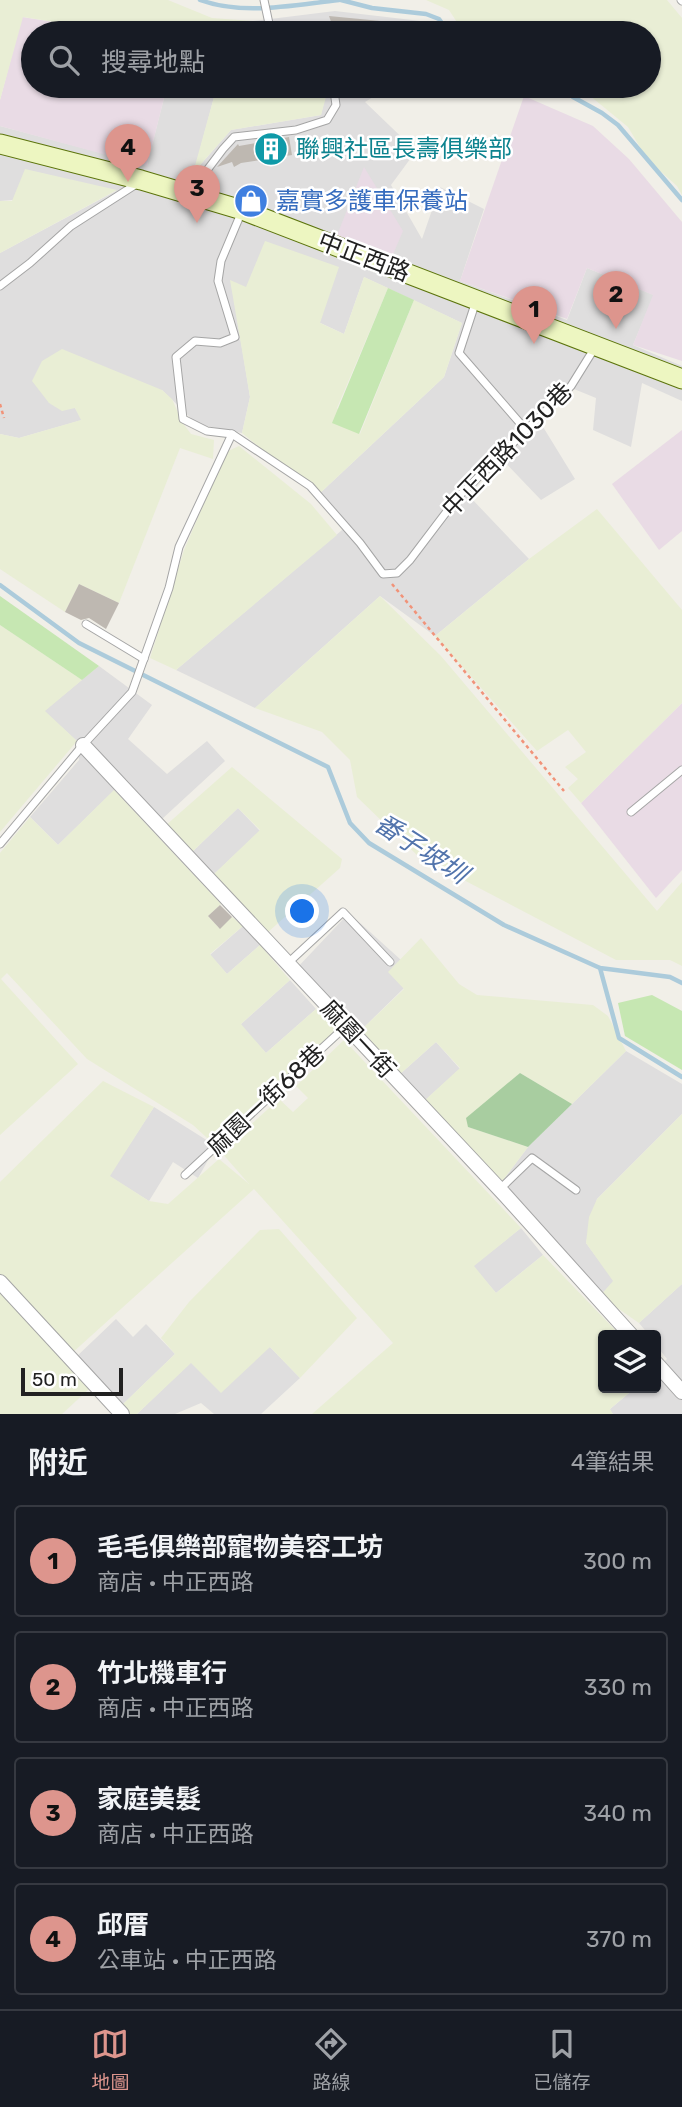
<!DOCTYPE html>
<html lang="zh-TW">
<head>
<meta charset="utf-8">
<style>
  :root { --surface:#171b24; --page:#20242c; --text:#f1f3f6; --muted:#9ea1a6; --line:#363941; --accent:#dd958d }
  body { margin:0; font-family:Rubik,"Noto Sans TC",sans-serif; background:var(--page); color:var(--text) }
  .controls { position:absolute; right:21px; bottom:21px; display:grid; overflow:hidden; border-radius:7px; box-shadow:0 2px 5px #0004 }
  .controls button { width:63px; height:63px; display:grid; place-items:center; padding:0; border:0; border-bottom:2px solid var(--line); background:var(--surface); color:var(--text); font:35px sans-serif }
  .scale { position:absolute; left:21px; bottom:18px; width:102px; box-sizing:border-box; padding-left:7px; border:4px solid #212121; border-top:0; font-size:19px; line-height:24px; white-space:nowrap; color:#212121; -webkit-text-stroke:5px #fff; paint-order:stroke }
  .you { position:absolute; left:303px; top:912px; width:24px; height:24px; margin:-18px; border:5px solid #fff; border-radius:50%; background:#1a73e8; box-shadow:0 0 0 10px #1a73e833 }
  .badge { display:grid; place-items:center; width:46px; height:46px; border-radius:50%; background:var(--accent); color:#111; font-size:23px; font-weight:700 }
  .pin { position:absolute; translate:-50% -58px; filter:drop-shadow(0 2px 4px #0008) }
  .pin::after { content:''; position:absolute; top:37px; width:24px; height:21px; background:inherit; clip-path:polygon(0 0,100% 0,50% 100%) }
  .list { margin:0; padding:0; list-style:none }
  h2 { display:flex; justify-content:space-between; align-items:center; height:91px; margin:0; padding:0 28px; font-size:30px }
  h2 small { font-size:23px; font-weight:400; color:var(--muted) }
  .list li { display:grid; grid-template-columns:46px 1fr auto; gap:21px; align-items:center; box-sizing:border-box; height:112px; margin:0 14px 14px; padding:0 14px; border:2px solid var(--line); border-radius:7px }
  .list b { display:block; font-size:26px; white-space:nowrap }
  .list p { margin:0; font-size:23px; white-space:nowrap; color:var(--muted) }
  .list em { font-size:23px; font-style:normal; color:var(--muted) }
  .icon { flex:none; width:38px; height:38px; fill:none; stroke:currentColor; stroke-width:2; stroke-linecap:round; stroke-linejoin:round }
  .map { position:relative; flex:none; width:682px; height:1414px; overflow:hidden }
  .search { position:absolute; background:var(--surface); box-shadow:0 2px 5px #0004; left:21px; right:21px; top:21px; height:77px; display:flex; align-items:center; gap:18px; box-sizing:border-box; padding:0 24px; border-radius:38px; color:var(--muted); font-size:26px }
  .sheet { height:595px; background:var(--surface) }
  nav { display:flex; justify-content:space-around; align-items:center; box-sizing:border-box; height:98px; border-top:2px solid var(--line); background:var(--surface); font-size:19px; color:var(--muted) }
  nav a { display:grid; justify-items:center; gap:4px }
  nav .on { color:var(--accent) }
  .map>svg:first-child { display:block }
</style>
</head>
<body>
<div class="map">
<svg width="682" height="1414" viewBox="0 0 682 1414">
  <rect width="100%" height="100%" fill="#f1efe8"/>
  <g fill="#dfdede">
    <path d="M 335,11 L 429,22 L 437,33 L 265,33 L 253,21 Z"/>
    <path d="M 167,86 L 217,86 L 194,172 L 231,130 L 321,115 L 325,97 L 315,86 L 391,86 L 365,102 L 416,151 L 391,185 L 422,239 L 440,187 L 484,209 L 460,281 L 567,320 L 587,268 L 654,295 L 633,345 L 682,366 L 682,401 L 642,383 L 631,447 L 593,430 L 596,398 L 569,387 L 540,422 L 575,479 L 541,500 L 497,454 L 470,497 L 529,559 L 435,636 L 380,596 L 255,708 L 176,670 L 348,525 L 318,495 L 444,377 L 462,323 L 364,277 L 344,334 L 231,281 L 250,397 L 242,433 L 197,424 L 162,390 L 75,408 L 82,420 L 19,438 L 0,434 L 0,253 L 116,191 L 0,201 L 0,126 L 147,165 Z"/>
    <path d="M 99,666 L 152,705 L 128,739 L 167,774 L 207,741 L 225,761 L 162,819 L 126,779 L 58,845 L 30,817 L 79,760 L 77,741 L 44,711 Z"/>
    <path d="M 238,808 L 260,831 L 212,876 L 190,854 Z"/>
    <path d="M 349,913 L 401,960 L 389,972 L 404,988 L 358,1033 L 296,969 Z"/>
    <path d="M 243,926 L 260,945 L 227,974 L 210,955 Z"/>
    <path d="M 290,980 L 316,1009 L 266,1053 L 240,1025 Z"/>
    <path d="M 436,1042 L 460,1069 L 423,1102 L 399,1075 Z"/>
    <path d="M 626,1051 L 682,1084 L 682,1114 L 597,1199 L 586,1243 L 614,1281 L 600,1296 L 497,1188 L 528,1147 Z"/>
    <path d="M 154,1107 L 216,1146 L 198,1178 L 173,1162 L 149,1201 L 109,1176 Z"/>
    <path d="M 521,1228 L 543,1255 L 496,1293 L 473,1266 Z"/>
    <path d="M 682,1284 L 682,1414 L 613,1414 L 609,1410 L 635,1388 L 656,1388 L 656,1369 L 667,1359 L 656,1345 L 656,1335 L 649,1335 L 639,1323 Z"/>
    <path d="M 116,1319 L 133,1337 L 146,1324 L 175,1354 L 121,1406 L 74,1359 Z"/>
    <path d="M 270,1347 L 300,1378 L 261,1414 L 214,1414 L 201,1403 L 175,1414 L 137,1414 L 191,1362 Z"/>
  </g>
  <g fill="#e9dbe5">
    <path d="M 22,17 L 124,33 L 33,33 L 33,86 L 167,86 L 147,166 L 0,126 L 0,100 Z"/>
    <path d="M 524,96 L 593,126 L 629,159 L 682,222 L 682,361 L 633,345 L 653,295 L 587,268 L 567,319 L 460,281 Z"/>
    <path d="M 364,167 L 403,231 L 391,259 L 336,238 Z"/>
    <path d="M 682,430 L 682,531 L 659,550 L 612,484 Z"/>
    <path d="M 682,703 L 682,870 L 656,898 L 581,803 Z"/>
  </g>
  <g fill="#e9eed5">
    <path d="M 0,0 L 168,0 L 212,18 L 253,21 L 265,33 L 124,33 L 23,17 L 0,100 Z"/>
    <path d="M 426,0 L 667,0 L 682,18 L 682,195 L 677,186 L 647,159 L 628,127 L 578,86 L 649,86 L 649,33 L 530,33 L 492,25 L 490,33 L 464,33 L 449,10 Z"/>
    <path d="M 217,86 L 315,86 L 326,97 L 321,115 L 231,130 L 193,173 Z"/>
    <path d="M 25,169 L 117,190 L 0,253 L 0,201 L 12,201 Z"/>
    <path d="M 265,241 L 339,267 L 320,323 L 344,334 L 364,277 L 388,288 L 337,408 L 360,434 L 414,300 L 462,323 L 444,377 L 318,495 L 242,433 L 250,397 L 230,280 L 246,287 Z"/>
    <path d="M 62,349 L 162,390 L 172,399 L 182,422 L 191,434 L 214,440 L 213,459 L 180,448 L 119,603 L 79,584 L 65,612 L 0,569 L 0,434 L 19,438 L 81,420 L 75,408 L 62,411 L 49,403 L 32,381 L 42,361 Z"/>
    <path d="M 239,446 L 311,504 L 337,535 L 176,670 L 150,658 L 184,550 L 226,452 Z"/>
    <path d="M 597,509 L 682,610 L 682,703 L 581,803 L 568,788 L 578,779 L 565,767 L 586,752 L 568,730 L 537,751 L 435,636 L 529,559 Z"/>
    <path d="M 380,596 L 441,656 L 657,911 L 682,882 L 682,966 L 670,960 L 616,960 L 418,856 L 357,797 L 350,760 L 322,732 L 255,708 Z"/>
    <path d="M 0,625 L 82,680 L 45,711 L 77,741 L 0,832 Z"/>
    <path d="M 232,767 L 342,859 L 340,868 L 267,933 L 212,876 L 260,830 L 238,808 L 190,854 L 165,826 Z"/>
    <path d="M 114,790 L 221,904 L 208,916 L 219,928 L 232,917 L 243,926 L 210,954 L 227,974 L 260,945 L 290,980 L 241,1024 L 266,1053 L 316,1009 L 341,1034 L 219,1149 L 193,1125 L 87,1059 L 7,973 L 1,979 L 78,1064 L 0,1135 L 0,853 L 30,817 L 58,845 Z"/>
    <path d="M 421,938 L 459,984 L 477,995 L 593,1005 L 608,1016 L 626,1051 L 572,1104 L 520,1073 L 468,1127 L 528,1147 L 497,1188 L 423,1102 L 460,1068 L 436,1042 L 399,1075 L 358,1033 L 404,989 L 388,972 Z"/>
    <path d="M 344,1040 L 521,1228 L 474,1266 L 496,1293 L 543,1255 L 620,1335 L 603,1335 L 603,1388 L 635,1388 L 610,1409 L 613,1414 L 312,1414 L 393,1343 L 254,1189 L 71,1354 L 0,1278 L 0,1182 L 103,1081 L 154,1107 L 110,1176 L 149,1201 L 168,1204 L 219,1159 L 249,1184 L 221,1152 L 279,1099 L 293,1112 L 308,1098 L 296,1086 Z"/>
    <path d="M 682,1114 L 682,1284 L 639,1323 L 600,1296 L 613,1281 L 586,1243 L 589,1217 L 597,1199 Z"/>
    <path d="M 279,1229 L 357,1318 L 300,1378 L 270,1347 L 221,1393 L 191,1363 L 137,1414 L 129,1414 L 121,1406 L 175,1354 L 161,1338 L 189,1302 L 260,1230 Z"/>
    <path d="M 0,1292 L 89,1389 L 62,1414 L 0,1414 Z"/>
  </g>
  <g fill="#c6e7b2">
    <path d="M 388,288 L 414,300 L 359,434 L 332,423 Z"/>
    <path d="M 0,596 L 99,666 L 82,680 L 0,625 Z"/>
    <path d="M 652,995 L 682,1011 L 682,1070 L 625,1036 L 618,1003 Z"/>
  </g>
  <path fill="#a8cda0" d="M 520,1073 L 572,1104 L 528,1147 L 468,1127 L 466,1118 Z"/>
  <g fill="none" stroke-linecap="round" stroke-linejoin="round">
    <g stroke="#accbdb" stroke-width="4.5">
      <path d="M 200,0 C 244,16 293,5 339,0"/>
      <path d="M 341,0 L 372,8 L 426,14 L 439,19 L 449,33"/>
      <path d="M 564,86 L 573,97 L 602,113 L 618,125 L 682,200"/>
      <path d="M 0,585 L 79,643 L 328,767 L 350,823 L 369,843 L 504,925 L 600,968 L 670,977 L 682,983"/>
      <path d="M 600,968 L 619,1038 L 682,1077"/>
    </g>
  </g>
  <g fill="#beb8b1">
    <path d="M 329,16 L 432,26 L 432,33 L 335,33 Z"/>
    <path d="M 289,137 L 292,155 L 241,163 L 234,167 L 232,162 L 217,167 L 238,144 L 239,146 Z"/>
    <path d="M 79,584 L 119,603 L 106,629 L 89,618 L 81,620 L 65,612 Z"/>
    <path d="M 220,905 L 232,917 L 220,929 L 208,916 Z"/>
  </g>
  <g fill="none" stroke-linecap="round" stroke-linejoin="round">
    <g stroke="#a5a5a5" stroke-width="9">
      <g id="lane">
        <path d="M 264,0 L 271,33"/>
        <path d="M 681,0 L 682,1"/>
        <path d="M 189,194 L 223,149 L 234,137 L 296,130 L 327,120 L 336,105 L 334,91 L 328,86"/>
        <path d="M 242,211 L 221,261 L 218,281 L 235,337 L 220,343 L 195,341 L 176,357 L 183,419 L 207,431 L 232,434 L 310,486 L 360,543 L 383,574 L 397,573 L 410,560 L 457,498 L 571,386 L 594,349"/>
        <path d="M 0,286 L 30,263 L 71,226 L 138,183"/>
        <path d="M 476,301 L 459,353 L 526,430"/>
        <path d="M 86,624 L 144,659"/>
        <path d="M 631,812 L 682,770"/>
        <path d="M 0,844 L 83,745 L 132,692 L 169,588 L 179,547 L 232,434"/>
        <path d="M 288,963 L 343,912 L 390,962"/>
        <path d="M 185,1175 L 346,1026"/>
        <path d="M 500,1189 L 532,1158 L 576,1190"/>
      </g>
    </g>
    <g stroke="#a5a5a5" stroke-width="16">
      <g id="street">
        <path d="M 83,745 L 505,1195 L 631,1335"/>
        <path d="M 0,1282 L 122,1414"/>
        <path d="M 656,1363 L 682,1392"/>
      </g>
    </g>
    <g stroke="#5c740c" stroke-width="21">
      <path id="secondary" d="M 0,144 L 141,180 L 242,210 L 682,379"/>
    </g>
    <g stroke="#f19379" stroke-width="2.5" stroke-dasharray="3.5 3.5" stroke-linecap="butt">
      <path d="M 0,404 L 4,418"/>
      <path d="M 392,584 L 564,791"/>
    </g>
    <use href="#lane" stroke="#fff" stroke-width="7"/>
    <use href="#street" stroke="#fff" stroke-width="14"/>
    <use href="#secondary" stroke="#edf6c1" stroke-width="19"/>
  </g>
  <defs>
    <g id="building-disc" transform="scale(1.75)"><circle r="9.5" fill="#0f9aa8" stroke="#fff"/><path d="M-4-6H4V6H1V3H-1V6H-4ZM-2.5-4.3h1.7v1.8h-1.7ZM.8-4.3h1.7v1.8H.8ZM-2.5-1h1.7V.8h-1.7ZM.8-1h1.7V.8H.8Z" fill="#fff"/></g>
    <g id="shop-disc" transform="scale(1.75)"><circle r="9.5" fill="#3f7fe0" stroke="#fff"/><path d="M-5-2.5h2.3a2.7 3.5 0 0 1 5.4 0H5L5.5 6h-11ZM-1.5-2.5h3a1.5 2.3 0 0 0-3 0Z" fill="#fff"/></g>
  </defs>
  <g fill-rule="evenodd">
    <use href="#building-disc" x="271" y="149"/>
    <use href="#shop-disc" x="251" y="201"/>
  </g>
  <g text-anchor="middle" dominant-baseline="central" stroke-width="5" stroke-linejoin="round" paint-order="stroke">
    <g font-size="24" fill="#0d838f" stroke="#fff" text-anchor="start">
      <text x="296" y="149">聯興社區長壽俱樂部</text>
    </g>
    <g font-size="24" fill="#366cbe" stroke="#fff" text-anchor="start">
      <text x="276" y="201">嘉實多護車保養站</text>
    </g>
    <g font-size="24" fill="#212121" stroke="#fff">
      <text transform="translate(364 257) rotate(21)">中正西路</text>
      <text transform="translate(507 450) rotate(-46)">中正西路1030巷</text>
      <text transform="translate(358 1039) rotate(47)">麻園一街</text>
      <text transform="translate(266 1100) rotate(-43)">麻園一街68巷</text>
    </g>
    <g font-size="26" font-style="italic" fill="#5274ac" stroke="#fff">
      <text transform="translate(421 849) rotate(33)">番子坡圳</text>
    </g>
  </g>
</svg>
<div class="controls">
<button><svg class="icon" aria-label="layers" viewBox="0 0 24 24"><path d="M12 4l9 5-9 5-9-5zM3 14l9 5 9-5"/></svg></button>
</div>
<div class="scale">50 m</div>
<div class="you"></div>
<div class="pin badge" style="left:534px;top:344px">1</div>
<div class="pin badge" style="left:616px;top:329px">2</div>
<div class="pin badge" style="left:197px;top:223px">3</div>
<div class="pin badge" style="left:128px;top:182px">4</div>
<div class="search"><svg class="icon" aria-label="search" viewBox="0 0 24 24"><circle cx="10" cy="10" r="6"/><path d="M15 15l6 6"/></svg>搜尋地點</div>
</div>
<section class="sheet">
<h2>附近<small>4筆結果</small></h2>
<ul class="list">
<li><span class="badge">1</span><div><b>毛毛俱樂部寵物美容工坊</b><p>商店 · 中正西路</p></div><em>300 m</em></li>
<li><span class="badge">2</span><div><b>竹北機車行</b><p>商店 · 中正西路</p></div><em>330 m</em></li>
<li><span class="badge">3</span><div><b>家庭美髮</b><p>商店 · 中正西路</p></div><em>340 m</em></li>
<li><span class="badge">4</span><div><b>邱厝</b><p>公車站 · 中正西路</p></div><em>370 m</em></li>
</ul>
</section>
<nav>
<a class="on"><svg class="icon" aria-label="map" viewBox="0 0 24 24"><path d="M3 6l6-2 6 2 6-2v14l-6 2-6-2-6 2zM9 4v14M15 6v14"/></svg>地圖</a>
<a><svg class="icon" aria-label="directions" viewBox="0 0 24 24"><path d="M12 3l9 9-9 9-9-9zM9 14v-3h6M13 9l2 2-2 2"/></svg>路線</a>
<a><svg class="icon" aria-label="saved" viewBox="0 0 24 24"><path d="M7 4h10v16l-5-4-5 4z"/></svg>已儲存</a>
</nav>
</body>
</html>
